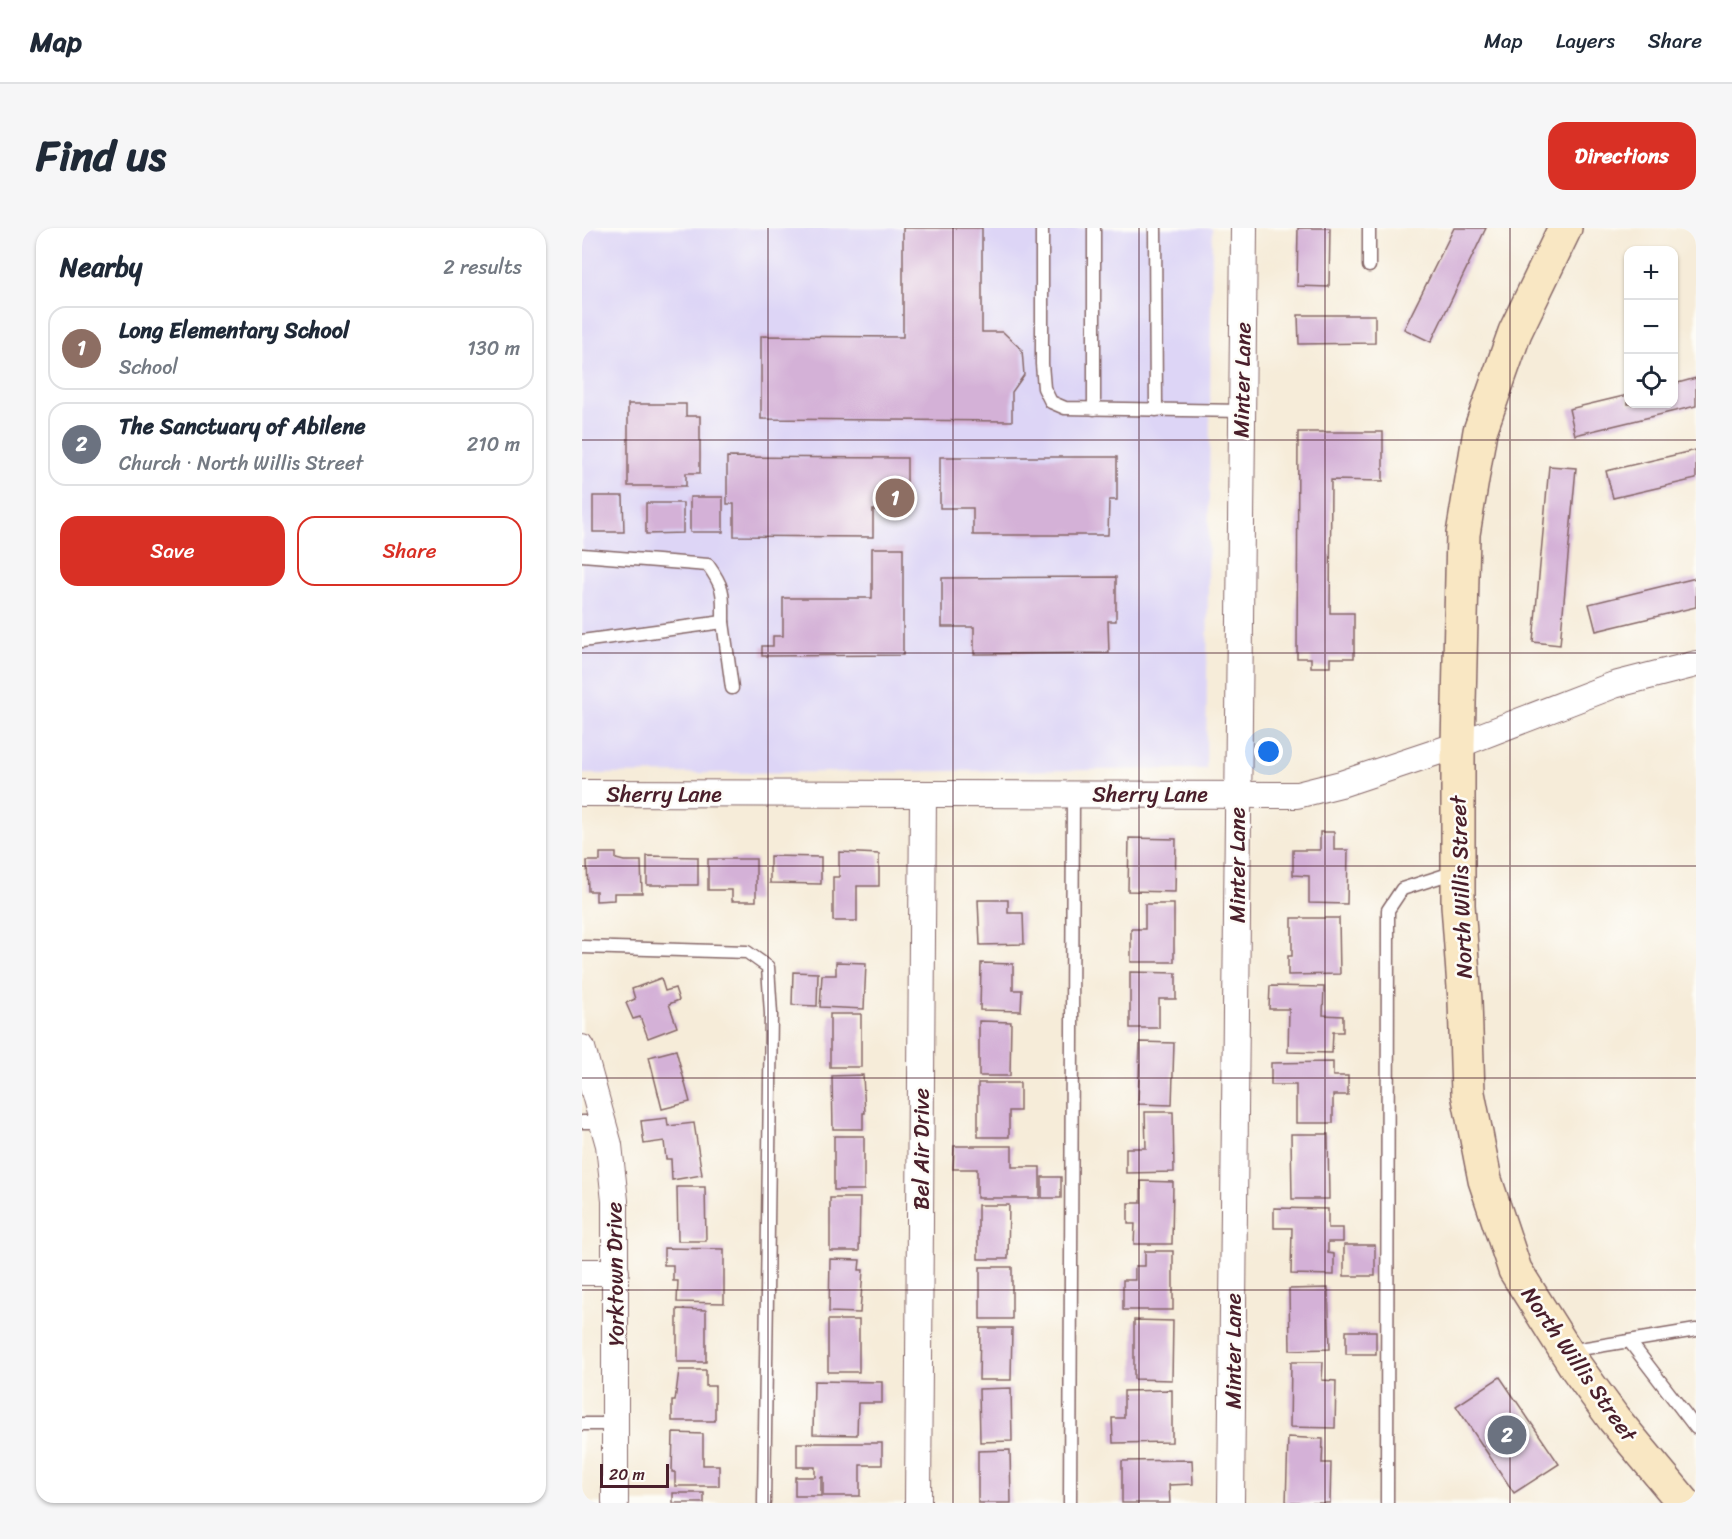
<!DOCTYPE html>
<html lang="en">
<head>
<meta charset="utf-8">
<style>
  :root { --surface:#fff; --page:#f6f6f7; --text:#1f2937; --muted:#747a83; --line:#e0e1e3; --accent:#d93025 }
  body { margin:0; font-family:Sriracha,sans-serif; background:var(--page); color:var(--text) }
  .controls { position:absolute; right:18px; top:18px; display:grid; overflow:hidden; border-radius:12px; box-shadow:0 2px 4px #0004 }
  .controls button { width:54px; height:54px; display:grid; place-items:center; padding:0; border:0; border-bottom:2px solid var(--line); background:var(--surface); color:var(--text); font:30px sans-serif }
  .scale { position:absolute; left:18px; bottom:15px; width:69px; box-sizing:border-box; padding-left:6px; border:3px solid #4a1f2b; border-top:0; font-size:16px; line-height:21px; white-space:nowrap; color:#4a1f2b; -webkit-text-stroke:4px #fdfcf7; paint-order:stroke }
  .you { position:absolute; left:687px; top:524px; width:21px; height:21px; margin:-15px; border:4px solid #fff; border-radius:50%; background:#1a73e8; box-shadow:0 0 0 9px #1a73e833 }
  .badge { display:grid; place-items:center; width:39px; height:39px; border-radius:50%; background:var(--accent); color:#fff; font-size:20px; font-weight:700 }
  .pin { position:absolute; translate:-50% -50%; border:3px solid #fff; box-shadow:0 2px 6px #0006 }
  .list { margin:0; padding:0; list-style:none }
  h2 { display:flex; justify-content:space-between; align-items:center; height:78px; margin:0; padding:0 24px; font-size:26px }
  h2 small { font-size:20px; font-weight:400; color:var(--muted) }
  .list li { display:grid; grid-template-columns:39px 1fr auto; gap:18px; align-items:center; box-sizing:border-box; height:84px; margin:0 12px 12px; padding:0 12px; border:2px solid var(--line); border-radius:18px }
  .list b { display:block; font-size:22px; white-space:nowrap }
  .list p { margin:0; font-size:20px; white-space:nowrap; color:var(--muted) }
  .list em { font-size:20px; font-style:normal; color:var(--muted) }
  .actions { display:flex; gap:12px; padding:18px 24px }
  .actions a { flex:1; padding:14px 0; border:2px solid var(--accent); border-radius:18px; text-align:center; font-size:21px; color:var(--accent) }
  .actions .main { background:var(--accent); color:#fff }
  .icon { flex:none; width:33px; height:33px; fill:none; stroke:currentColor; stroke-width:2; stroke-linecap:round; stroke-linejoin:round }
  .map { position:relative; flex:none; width:1114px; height:1275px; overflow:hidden; border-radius:18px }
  header { display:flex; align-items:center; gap:36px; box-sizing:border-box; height:84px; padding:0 30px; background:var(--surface); border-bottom:2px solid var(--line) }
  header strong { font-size:28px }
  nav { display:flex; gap:33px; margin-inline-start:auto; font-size:21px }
  .intro { display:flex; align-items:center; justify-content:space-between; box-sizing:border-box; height:144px; padding:0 36px }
  h1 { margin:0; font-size:42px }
  .button { padding:15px 27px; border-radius:18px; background:var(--accent); color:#fff; font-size:21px; font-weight:700 }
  main { display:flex; gap:36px; padding:0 36px }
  aside { flex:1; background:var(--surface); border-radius:18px; box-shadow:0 2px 4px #0004 }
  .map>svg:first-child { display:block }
</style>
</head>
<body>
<header>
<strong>Map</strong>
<nav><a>Map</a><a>Layers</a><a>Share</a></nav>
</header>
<div class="intro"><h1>Find us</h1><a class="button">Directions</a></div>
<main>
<aside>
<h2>Nearby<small>2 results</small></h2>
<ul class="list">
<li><span class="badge" style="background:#8d6e63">1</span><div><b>Long Elementary School</b><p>School</p></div><em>130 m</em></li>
<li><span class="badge" style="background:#6b7280">2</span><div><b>The Sanctuary of Abilene</b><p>Church · North Willis Street</p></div><em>210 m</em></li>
</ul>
<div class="actions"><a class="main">Save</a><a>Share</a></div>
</aside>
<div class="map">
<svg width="1114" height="1275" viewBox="0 0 1114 1275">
  <rect width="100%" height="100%" fill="#fdfcf7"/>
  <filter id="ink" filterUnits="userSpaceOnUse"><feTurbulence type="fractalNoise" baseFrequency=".0167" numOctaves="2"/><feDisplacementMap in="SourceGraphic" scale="12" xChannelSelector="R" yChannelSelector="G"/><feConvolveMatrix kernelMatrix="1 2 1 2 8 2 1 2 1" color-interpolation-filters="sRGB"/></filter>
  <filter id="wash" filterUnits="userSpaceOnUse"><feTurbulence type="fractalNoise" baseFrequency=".008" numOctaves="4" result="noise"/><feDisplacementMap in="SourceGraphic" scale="24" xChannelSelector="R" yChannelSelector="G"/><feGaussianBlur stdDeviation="1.35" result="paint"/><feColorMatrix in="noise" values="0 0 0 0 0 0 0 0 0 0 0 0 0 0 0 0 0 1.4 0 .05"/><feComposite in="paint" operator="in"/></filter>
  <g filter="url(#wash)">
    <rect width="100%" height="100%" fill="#f6ecd9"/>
    <path fill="#ddd5f6" d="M 0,0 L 630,0 L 624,541 L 0,546 Z"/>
    <g id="blocks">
      <g fill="#d4b1d7">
        <path d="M 321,0 L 400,0 L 400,104 L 421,104 L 440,122 L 442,147 L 430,164 L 430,193 L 179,191 L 179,108 L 321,109 Z"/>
        <path d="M 716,0 L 748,0 L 747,59 L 715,58 Z"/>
        <path d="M 872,0 L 904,0 L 849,114 L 822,101 Z"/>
        <path d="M 716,87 L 793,87 L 793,115 L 717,116 Z"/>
        <path d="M 1114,150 L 1114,178 L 993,207 L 987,181 L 1046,167 L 1046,176 L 1092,176 L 1092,156 Z"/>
        <path d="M 46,176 L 104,176 L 104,188 L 118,188 L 118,245 L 104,245 L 104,258 L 46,258 Z"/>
        <path d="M 716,204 L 801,204 L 801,253 L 749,252 L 748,385 L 772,385 L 772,430 L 748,430 L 748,439 L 729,439 L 729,430 L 715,430 Z"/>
        <path d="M 1114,222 L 1114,251 L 1031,270 L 1024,243 Z"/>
        <path d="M 145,229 L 325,230 L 325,282 L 291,282 L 291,309 L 152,308 L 152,276 L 145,276 Z"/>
        <path d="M 358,229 L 535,229 L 535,272 L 527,272 L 526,307 L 391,307 L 391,280 L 358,280 Z"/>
        <path d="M 967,238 L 994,240 L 978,417 L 951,414 Z"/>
        <path d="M 11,268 L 41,268 L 42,304 L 11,304 Z"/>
        <rect x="108" y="269" width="33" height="35"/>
        <path d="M 64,275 L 101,275 L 101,305 L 64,306 Z"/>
        <path d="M 290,320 L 321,320 L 321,427 L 180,428 L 180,418 L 191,418 L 191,408 L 201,408 L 201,370 L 290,370 Z"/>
        <path d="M 534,349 L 534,393 L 526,393 L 527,425 L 392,426 L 392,399 L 360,399 L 360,350 Z"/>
        <path d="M 1114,350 L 1114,379 L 1014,403 L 1007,376 Z"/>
        <path d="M 738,604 L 752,604 L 752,622 L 766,622 L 765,676 L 727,675 L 727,648 L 711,647 L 711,622 L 738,622 Z"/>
        <path d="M 547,610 L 594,611 L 593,664 L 546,663 Z"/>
        <path d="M 257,624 L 297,626 L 297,658 L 275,658 L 275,693 L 251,693 L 251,649 L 257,649 Z"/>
        <path d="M 18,625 L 34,625 L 34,631 L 42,633 L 59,633 L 60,665 L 32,665 L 32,672 L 14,673 L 14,663 L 6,663 L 5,633 L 18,633 Z"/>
        <path d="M 65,628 L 116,629 L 116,657 L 65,657 Z"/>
        <path d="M 188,628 L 239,629 L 239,656 L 188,655 Z"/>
        <path d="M 126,631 L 174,631 L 174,673 L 150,673 L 150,662 L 126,662 Z"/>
        <path d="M 396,672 L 426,672 L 426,685 L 441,685 L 442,716 L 398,717 Z"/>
        <path d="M 563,676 L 592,676 L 592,734 L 549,734 L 549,701 L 563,701 Z"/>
        <path d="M 710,690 L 757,690 L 758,746 L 706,747 L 706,728 L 710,728 Z"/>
        <path d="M 254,734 L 284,735 L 282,781 L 238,779 L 240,747 L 254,747 Z"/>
        <path d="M 399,735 L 431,736 L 431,762 L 440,762 L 439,783 L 398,782 Z"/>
        <path d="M 211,744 L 236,745 L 235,778 L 210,777 Z"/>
        <path d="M 548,744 L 594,745 L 594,771 L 577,771 L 577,800 L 548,800 Z"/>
        <path d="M 79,750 L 83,763 L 93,760 L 97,772 L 87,776 L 95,799 L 66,810 L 58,789 L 51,791 L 44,775 L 53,771 L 50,761 Z"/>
        <path d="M 688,758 L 742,759 L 741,787 L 761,788 L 761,804 L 751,804 L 750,825 L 706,824 L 707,781 L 687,781 Z"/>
        <rect x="248" y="786" width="31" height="53"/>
        <path d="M 397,793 L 429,794 L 428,848 L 397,848 Z"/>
        <path d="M 558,814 L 592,815 L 590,877 L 556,876 Z"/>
        <path d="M 94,822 L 108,874 L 80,881 L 67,829 Z"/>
        <path d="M 751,834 L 751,848 L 766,848 L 766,867 L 751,867 L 751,895 L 714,895 L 714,857 L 689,857 L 689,835 Z"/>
        <path d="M 281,847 L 283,885 L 281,885 L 281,901 L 251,901 L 250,848 Z"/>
        <path d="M 396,855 L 438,855 L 438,883 L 427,883 L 427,909 L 396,909 Z"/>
        <path d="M 563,884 L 591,884 L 592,944 L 544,945 L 544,920 L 564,920 Z"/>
        <path d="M 85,890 L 86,898 L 112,895 L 120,947 L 90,952 L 89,931 L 84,931 L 82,913 L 62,916 L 59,893 Z"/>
        <path d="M 709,906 L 746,906 L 747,971 L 710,971 Z"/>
        <rect x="252" y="908" width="30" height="54"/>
        <path d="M 372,918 L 430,918 L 430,939 L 458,939 L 458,970 L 395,970 L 395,941 L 371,941 Z"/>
        <rect x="460" y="949" width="19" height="21"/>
        <path d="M 559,953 L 591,954 L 590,1016 L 552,1016 L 553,996 L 546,996 L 546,975 L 559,975 Z"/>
        <path d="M 95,959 L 123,959 L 124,1013 L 96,1013 Z"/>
        <path d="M 248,970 L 278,970 L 277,1023 L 248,1023 Z"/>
        <path d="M 396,977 L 427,977 L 426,1031 L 396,1031 Z"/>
        <path d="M 692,980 L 746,981 L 746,1000 L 761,1000 L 761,1014 L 746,1014 L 746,1025 L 752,1026 L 752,1047 L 709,1046 L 710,1000 L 692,1000 Z"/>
        <rect x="762" y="1017" width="31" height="31"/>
        <path d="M 82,1020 L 142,1021 L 142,1075 L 95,1074 L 96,1053 L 91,1053 L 91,1037 L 82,1037 Z"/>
        <path d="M 563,1023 L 591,1023 L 591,1082 L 541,1082 L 541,1052 L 553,1052 L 553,1038 L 563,1038 Z"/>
        <path d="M 248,1031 L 278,1032 L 277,1042 L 281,1042 L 278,1085 L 247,1084 Z"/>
        <rect x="398" y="1039" width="32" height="52"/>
        <path d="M 746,1060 L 748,1121 L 708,1122 L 707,1061 Z"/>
        <path d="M 95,1081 L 124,1082 L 124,1134 L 95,1134 Z"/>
        <rect x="246" y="1092" width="31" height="52"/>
        <path d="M 552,1092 L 591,1093 L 590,1152 L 552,1151 Z"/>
        <path d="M 398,1100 L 430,1100 L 429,1152 L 397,1152 Z"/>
        <rect x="764" y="1103" width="30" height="23"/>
        <path d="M 709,1134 L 741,1134 L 740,1152 L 754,1153 L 753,1200 L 708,1199 Z"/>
        <path d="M 97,1142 L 124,1142 L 124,1158 L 133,1158 L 133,1193 L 90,1193 L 90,1173 L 93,1173 Z"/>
        <path d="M 918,1149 L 977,1236 L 932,1265 L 874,1178 Z"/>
        <path d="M 232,1153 L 300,1154 L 300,1175 L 276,1175 L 275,1207 L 231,1206 Z"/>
        <path d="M 429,1160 L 430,1213 L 398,1214 L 397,1161 Z"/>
        <path d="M 590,1162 L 590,1214 L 531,1215 L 530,1190 L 542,1190 L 542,1163 Z"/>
        <path d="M 91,1205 L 121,1206 L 121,1237 L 137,1237 L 137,1258 L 93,1258 L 93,1244 L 90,1244 Z"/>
        <path d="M 706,1209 L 741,1211 L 740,1235 L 749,1235 L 748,1275 L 704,1275 Z"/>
        <path d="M 215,1215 L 300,1215 L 300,1237 L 278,1237 L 278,1268 L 241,1268 L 241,1249 L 239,1249 L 239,1268 L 213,1268 L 213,1249 L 233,1249 L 233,1239 L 215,1239 Z"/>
        <path d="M 428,1222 L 429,1275 L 396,1275 L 396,1223 Z"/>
        <path d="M 610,1232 L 611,1256 L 587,1257 L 588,1275 L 540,1275 L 540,1233 Z"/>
        <rect x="91" y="1265" width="31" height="10"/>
      </g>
    </g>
  </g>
  <g filter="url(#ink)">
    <use href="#blocks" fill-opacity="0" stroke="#866768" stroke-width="1.5"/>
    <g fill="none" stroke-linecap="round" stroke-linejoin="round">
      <g stroke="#866768" stroke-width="15">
        <g id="lane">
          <path d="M 460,0 L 460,136 L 462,160 L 469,174 L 483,180 L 660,183"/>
          <path d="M 512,0 L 512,181"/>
          <path d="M 573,0 L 574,182"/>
          <path d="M 787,38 L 787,0"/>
          <path d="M 0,327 L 126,337 C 143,361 141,365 141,394 L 0,413"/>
          <path d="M 141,394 L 150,460"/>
          <path d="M 0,719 L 165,724 L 186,739 L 189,786 L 182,1275"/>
          <path d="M 0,894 L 21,894"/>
          <path d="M 1048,1114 L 1114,1200"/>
          <path d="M 986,1123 L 1114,1102"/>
          <path d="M 0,1196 L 33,1196"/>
          <path d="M 488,1275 L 491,566"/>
          <path d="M 805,1275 L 806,682 L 820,661 L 873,644"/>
        </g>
      </g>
      <g stroke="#866768" stroke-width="28">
        <g id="street">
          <path d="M 0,565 L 715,567 L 759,556 L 876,517 L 1032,457 L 1114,436"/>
          <path d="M 0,820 L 27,917 L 33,973 L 33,1275"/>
          <path d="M 0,1044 L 34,1044"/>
          <path d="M 336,1275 L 341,567"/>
          <path d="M 649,1275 L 662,0"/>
        </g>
      </g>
      <g stroke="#866768" stroke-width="36">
        <path id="secondary" d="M 983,0 L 933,104 L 898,203 L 881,306 L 876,517 L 876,677 L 883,773 L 886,865 L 903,952 L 933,1042 L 994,1139 L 1032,1191 L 1102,1275"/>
      </g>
      <use href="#lane" stroke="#fff" stroke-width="12"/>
      <use href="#street" stroke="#fff" stroke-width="26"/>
      <use href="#secondary" stroke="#f9e7c3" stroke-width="33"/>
    </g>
  </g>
  <path fill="none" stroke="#4a1f2b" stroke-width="1.5" stroke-opacity="0.55" d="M 186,0 L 186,1275M 371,0 L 371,1275M 557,0 L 557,1275M 743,0 L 743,1275M 928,0 L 928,1275M 0,212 L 1114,212M 0,425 L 1114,425M 0,638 L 1114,638M 0,850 L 1114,850M 0,1062 L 1114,1062"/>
  <g text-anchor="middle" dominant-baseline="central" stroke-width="5" stroke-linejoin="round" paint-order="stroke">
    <g font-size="22" fill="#4a1f2b" stroke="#fdfcf7">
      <text transform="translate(660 152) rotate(-89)">Minter Lane</text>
      <text x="82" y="566">Sherry Lane</text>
      <text x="568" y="566">Sherry Lane</text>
      <text transform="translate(655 637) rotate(-90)">Minter Lane</text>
      <text transform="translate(879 659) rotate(-92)">North Willis Street</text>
      <text transform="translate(339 921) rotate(-90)">Bel Air Drive</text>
      <text transform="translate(33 1046) rotate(-91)">Yorktown Drive</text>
      <text transform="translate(651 1123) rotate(-90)">Minter Lane</text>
      <text transform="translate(997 1136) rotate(55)">North Willis Street</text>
    </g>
  </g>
</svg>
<div class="controls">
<button>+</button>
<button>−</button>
<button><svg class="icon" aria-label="locate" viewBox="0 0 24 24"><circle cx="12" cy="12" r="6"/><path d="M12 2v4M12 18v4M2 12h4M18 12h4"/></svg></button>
</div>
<div class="scale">20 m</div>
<div class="you"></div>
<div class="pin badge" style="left:313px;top:270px;background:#8d6e63">1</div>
<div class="pin badge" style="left:925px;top:1207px;background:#6b7280">2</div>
</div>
</main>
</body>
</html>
